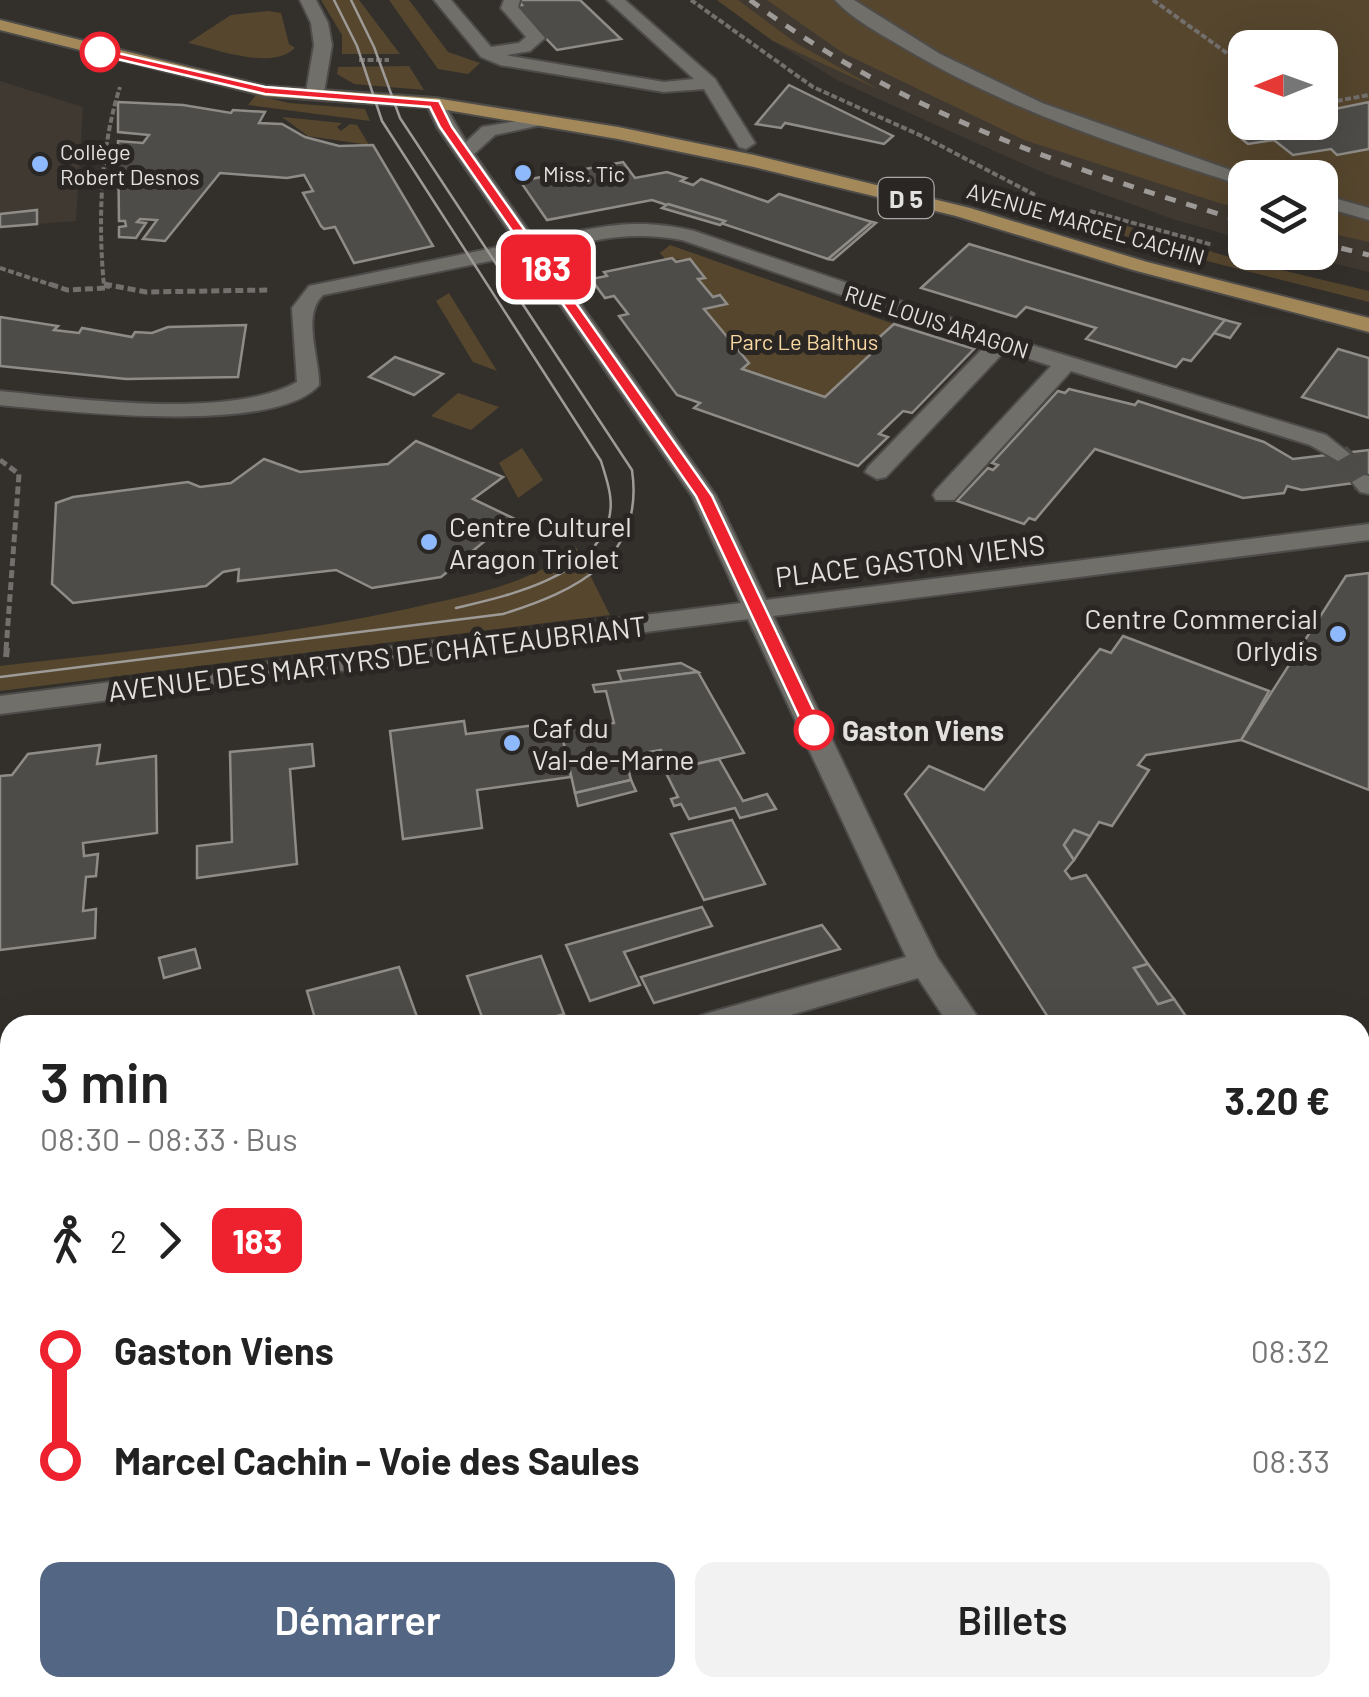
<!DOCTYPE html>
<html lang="fr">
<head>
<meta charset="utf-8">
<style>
	:root { --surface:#fff; --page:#f2f2f2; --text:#222; --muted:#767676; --accent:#536684 }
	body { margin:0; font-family:Barlow,sans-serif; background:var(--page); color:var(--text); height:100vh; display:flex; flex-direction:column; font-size:38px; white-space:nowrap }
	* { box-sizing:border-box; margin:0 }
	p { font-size:32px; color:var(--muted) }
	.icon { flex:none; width:55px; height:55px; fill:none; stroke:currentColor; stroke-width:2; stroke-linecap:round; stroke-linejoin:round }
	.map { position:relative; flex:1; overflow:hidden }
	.details { position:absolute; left:0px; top:1015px; width:1370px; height:682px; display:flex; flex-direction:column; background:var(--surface); border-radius:30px 30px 0 0; box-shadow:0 10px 40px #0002 }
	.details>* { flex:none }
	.badge { padding:0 20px; border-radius:15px; font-size:35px; line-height:65px }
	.needle { width:65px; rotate:269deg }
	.buttons { position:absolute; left:1228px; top:30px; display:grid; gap:20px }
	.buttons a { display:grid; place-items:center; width:110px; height:110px; border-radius:20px; background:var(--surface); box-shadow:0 10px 40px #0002; font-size:50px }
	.map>.badge { position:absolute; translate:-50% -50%; box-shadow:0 0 0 5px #fff }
	.legs { display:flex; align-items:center; gap:15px; height:110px; padding:0 40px; font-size:32px }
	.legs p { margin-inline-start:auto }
	.overview { display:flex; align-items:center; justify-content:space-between; height:170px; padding:0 40px }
	h1 { font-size:55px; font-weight:600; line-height:75px }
	.action { display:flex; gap:20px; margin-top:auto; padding:20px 40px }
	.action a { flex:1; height:115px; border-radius:20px; background:var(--accent); color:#fff; font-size:40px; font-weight:600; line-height:115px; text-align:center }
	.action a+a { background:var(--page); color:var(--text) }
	ul { padding:0 40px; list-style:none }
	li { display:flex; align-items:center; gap:35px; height:110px; font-size:38px }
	li i { display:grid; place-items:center; width:15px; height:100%; margin:0 12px; background:currentColor }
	li i::after { content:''; width:25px; height:25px; margin:-12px; border:8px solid; border-radius:50%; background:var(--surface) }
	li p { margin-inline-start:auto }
	li:first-child i { background:linear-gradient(#0000 50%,currentColor 0) }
	li:last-child i { background:linear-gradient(currentColor 50%,#0000 0) }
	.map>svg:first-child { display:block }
	.built { fill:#3f3931 }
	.green { fill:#56462e; fill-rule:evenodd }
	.building { fill:#4e4c48; stroke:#8f8c87; stroke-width:2.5 }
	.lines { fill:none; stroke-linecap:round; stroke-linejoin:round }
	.minor-tunnel { stroke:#4d4b47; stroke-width:24; stroke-dasharray:24 12; stroke-linecap:butt }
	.minor-casing { stroke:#4e4c4a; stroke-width:4 }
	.major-casing { stroke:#4e4c4a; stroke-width:4 }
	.path-far2 { stroke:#726f6c; stroke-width:4; stroke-dasharray:6 2.5; stroke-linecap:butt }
	.path-far1 { stroke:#726f6c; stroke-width:5; stroke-dasharray:8 4; stroke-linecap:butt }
	.path { stroke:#726f6c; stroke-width:6; stroke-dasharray:10 5; stroke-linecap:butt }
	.minor { fill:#716f6a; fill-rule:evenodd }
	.major { fill:#a38859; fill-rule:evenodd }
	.tram { stroke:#9d9a97; stroke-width:2.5 }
	.rail { stroke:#9d9a97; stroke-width:5; stroke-dasharray:11 11; stroke-linecap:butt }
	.line-1 { fill:#ed222e; stroke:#fff; stroke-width:2.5 }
	.stop-1-dot { fill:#fff; stroke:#ed222e; stroke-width:5 }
	.poi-dot { fill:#8eb9fc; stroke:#292623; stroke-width:4 }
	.labels { text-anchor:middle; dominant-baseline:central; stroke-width:10; stroke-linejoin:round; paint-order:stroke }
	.far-poi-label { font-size:22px; fill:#e3e1df; stroke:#292623; text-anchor:start }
	.far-street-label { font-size:22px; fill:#e3e1df; stroke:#292623 }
	.far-park-label { font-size:22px; fill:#f9d8a2; stroke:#292623 }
	.shield { fill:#292623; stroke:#aba9a7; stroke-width:2.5 }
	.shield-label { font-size:25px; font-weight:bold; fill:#e3e1df }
	.poi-label { font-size:28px; fill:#e3e1df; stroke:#292623; text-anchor:start }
	.street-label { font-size:28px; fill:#e3e1df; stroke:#292623 }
	.stop-label { font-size:28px; font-weight:bold; fill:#e3e1df; stroke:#292623; text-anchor:start }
</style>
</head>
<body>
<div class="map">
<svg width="1369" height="1697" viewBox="0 0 1369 1697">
	<rect width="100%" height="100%" fill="#33302c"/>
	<g class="built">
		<path d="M717 0H811L1245 197V240L1173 219 1044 173 918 117 839 81 773 41Z"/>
		<path d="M0 81 83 107 76 221 0 227Z"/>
		<path d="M1320 218 1369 231V272L1291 253 1320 252Z"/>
	</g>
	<g class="green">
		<path d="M321 0H359L400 54H342V35Z"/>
		<path d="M389 0H409L448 52 480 63 468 74 438 69Z"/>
		<path d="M717 0H738L796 43 880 90 773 41Z"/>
		<path d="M767 0H1369V242L1320 231V178H1245V210L1219 203 1024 140 843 53ZM1245 48H1320V122H1245Z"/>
		<path d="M268 11 281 13 289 44 295 48C271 71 217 49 188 43L231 15Z"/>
		<path d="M409 66 424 90 354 84 337 74 338 67Z"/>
		<path d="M256 95 289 103 365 109 370 121 248 105Z"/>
		<path d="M282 117 342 123 337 127 341 131 350 124 357 125 369 145 308 136Z"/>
		<path d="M1110 221 1236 259 1369 291V302L1211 262 1102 229Z"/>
		<path d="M670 245 894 324 865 350 872 353 825 397 742 369 748 363 704 309 726 303 720 295 713 297 698 279 705 277 690 259 666 260 660 253Z"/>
		<path d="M449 293 497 371 473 362 436 301Z"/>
		<path d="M458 393 499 407 471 430 431 416Z"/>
		<path d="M522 448 543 480 518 498 499 463Z"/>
		<path d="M576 547 610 615 0 691V666C136 650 273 638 407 609 467 595 527 587 576 547Z"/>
	</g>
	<g class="building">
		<path d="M518 0H580L621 39 557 50 515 6 522 5Z"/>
		<path d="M789 85 893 136 884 144 785 123 781 128 756 124Z"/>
		<path d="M118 102 183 105 231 113 233 110 265 112 259 123 282 124 305 137 339 146 373 145 433 246 354 263 335 227 324 229 321 226 303 193 313 191 304 175 287 178 220 173 165 241 143 239 157 220 140 219 137 222 146 223 136 238 119 237V227L126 226 125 221H119L118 141 143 143 149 135 118 132Z"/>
		<path d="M1369 102V149L1337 155 1331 149 1293 155 1274 140 1248 144 1233 132 1286 122H1320V112Z"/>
		<path d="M623 162 635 178 667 172 686 178 681 181 693 185 701 179 768 202 779 194 872 222 828 259 652 200 547 220 520 181Z"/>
		<path d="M668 204 725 221 720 225 662 208Z"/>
		<path d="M37 210V224L0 227V214Z"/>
		<path d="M872 222 876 223 833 260 828 259Z"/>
		<path d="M969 244 1225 320 1191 361 1183 359 1176 367 1086 339 1096 328 1026 307 1016 317 921 288Z"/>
		<path d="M672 258 676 262 690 259 705 278 698 279 713 297 720 295 727 304 704 309 749 363 742 369 825 397 872 353 864 351 894 324 974 349 912 413 903 411 879 434 888 437 858 466 694 408 700 403 677 395 619 316 628 314 614 296 605 298 591 279 607 276 604 272Z"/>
		<path d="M0 317 58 326 54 330 79 333 82 328 132 337 135 332 152 333 168 327 246 325 238 377 126 379 0 366Z"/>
		<path d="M1225 320 1240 324 1230 338 1214 333Z"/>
		<path d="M1338 349 1369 358V418L1302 397Z"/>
		<path d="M395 357 443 374 414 395 369 377Z"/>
		<path d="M1069 389 1135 405 1138 401 1264 442 1293 459 1369 450V481L1302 490 1287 486 1284 493 1243 498 1095 449 1035 520 1029 518 1024 524 957 501 988 468 993 470 998 465 992 463 1058 391 1065 393Z"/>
		<path d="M416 441 503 477 473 499 513 518 441 577 372 588 336 570 238 581 239 569 223 572 206 586 73 603 52 584 56 503 73 497 188 482 200 487 231 483 264 459 300 472 388 464Z"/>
		<path d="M1369 573V790L1241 740 1346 576Z"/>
		<path d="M1123 636 1269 691 1241 740 1146 755 1138 765 1149 770 1112 826 1099 822 1090 836 1074 830 1064 845 1074 860 1065 871 1071 879 1086 875 1148 964 1134 968 1158 1004 1174 999 1192 1025H1053L905 794 929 766 984 790 1100 649 1111 653Z"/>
		<path d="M681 663 698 672 622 682 618 671Z"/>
		<path d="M698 672 744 753 665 771 661 750 625 756 631 780 575 793 561 731 614 723 606 691 595 692 593 685Z"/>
		<path d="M464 721 466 734 559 722 571 777 477 790 482 828 403 839 390 731Z"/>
		<path d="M312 744 314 766 290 769 297 864 197 878V846L232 842 230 752Z"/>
		<path d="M100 745 97 764 156 756 157 833 83 843 84 856 98 854 96 876 86 877 83 911 96 909 95 938 0 950V776L12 775 28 754Z"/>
		<path d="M719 759 743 801 767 794 776 809 740 818 735 808 689 819 681 804 674 806 671 799 678 797 665 771Z"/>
		<path d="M631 780 636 791 578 806 575 793Z"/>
		<path d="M732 820 765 884 704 900 671 834Z"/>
		<path d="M1074 830 1090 836 1074 860 1064 845Z"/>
		<path d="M702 907 712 926 624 952 640 985 590 1001 566 945Z"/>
		<path d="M822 925 840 949 654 1003 641 977Z"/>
		<path d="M195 949 200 968 164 978 159 958Z"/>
		<path d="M541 956 564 1014 524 1025H485L467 976Z"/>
		<path d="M1148 964 1174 999 1158 1004 1134 968Z"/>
		<path d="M399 967 420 1025H317L307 991Z"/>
		<path d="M1369 1065V1177L1360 1180V1068Z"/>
		<path d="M10 1091V1171L0 1174V1093Z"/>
		<path d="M10 1285V1357L0 1360V1288Z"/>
		<path d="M348 1688H439L442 1695 351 1697Z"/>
		<path d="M1152 1688H1286L1293 1697H1152L1148 1690Z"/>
	</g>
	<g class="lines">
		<path class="minor-tunnel" d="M1338 454 1364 482"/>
		<defs>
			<g id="minor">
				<path d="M300 0H316L328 23 332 45 324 92 315 97 306 92 314 45 311 23Z"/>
				<path d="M434 0H451L491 47 519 43 526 37 501 8 504 0H520L518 7 545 38 530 51 507 55 510 56 664 82 694 79 607 0H625L715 79 755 143 746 149 739 147 704 89 664 92 500 65 481 57Z"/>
				<path d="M835 0H854L940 54 1042 103 1253 178H1245V186L1238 184C1124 148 1008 110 904 48 881 34 853 20 835 0Z"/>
				<path d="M435 98 441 99 466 142 482 127 541 117V125L495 135 474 154 535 240C595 228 633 216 694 231L1009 338 1326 435 1350 454 1338 461 1310 445 1071 371 954 500H936L933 495 936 490 1051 366 1005 351 886 477 877 479 865 472 868 467 986 345 682 240C630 230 594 240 543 251L716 496 766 600 1369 524V540L773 616 916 915 937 957 983 1025H949L918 978 756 1025H696L700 1016 712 1012 906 957 748 619 0 714V696L741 603 692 496 525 254 323 295C301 316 320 358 319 385 275 436 65 411 0 405V391C78 399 228 420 297 382L292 308 309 286 517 243 437 127 426 103Z"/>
				<path d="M1320 194 1369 208V220L1320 206Z"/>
				<path d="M1364 475 1369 476V494L1360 492 1352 482Z"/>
				<path d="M10 1211V1243L0 1246V1214Z"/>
				<path d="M1369 1351V1388L1360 1392V1355Z"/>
				<path d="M1360 1531 1369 1534V1582L1360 1579Z"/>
				<path d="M692 1688H750L746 1697H688Z"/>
			</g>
			<path id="major" d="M0 20 265 86 435 98 618 127 754 155 970 208 1147 262 1369 318V332L1133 270 956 216 754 167 618 139 435 108 265 96 0 30Z"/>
		</defs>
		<use href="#minor" class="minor-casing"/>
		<use href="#major" class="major-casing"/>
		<g class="path-far2">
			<path d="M691 0 813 87 924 137 1035 195"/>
			<path d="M1153 0 1245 66"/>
			<path d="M359 60H389"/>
			<path d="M1320 104 1369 95"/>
			<path d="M1090 211 1213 245"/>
			<path d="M0 268 58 287"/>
			<path d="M110 287 104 286C98 223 100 148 120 87"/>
		</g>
		<g class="path-far1">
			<path d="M50 284 67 290 105 288"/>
			<path d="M104 284 146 292 269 290"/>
			<path d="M0 460 19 474 6 650"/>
		</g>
		<path class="path" d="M6 657 7 648"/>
		<use href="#minor" class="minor"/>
		<use href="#major" class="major"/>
		<g class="tram">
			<path d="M334 0 357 46 382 121 601 461C607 481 615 501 608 522 589 579 506 596 456 608"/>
			<path d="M0 677 503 614C577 591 645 558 632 470L400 118 374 47 351 0"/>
		</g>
		<g class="rail">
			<path d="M750 0C902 113 1066 168 1245 222"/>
			<path d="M1320 243 1369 255"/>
		</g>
	</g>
	<path class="line-1" d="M100 49 265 87 439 101 452 127 712 496 823 730 820 735H807L805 730 696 496 440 127 430 107 265 94 96 54Z"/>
	<g class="stop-1-dot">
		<circle cx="100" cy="52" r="18"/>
		<circle cx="814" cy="730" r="18"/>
	</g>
	<g class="poi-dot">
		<circle cx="40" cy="164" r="10"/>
		<circle cx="523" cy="173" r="10"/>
		<circle cx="429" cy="542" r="10"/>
		<circle cx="1338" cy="634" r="10"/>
		<circle cx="512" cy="743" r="10"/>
	</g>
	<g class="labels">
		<g class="far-poi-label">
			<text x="60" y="151">Collège<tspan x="60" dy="25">Robert Desnos</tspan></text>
			<text x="543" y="173">Miss. Tic</text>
		</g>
		<g class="far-street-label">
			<text transform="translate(1086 223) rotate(16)">AVENUE MARCEL CACHIN</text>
			<text transform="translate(937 321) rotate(18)">RUE LOUIS ARAGON</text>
		</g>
		<g class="far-park-label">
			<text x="804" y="341">Parc Le Balthus</text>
		</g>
		<rect class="shield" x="878.5" y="178" width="55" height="40" rx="8"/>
		<g class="shield-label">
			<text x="906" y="198">D 5</text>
		</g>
		<g class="poi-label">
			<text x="449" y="526">Centre Culturel<tspan x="449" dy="32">Aragon Triolet</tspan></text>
			<text x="1318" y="618" text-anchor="end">Centre Commercial<tspan x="1318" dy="32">Orlydis</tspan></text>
			<text x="532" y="727">Caf du<tspan x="532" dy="32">Val-de-Marne</tspan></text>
		</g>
		<g class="street-label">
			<text transform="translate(910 560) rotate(-7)">PLACE GASTON VIENS</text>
			<text transform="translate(377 658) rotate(-7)">AVENUE DES MARTYRS DE CHÂTEAUBRIANT</text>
		</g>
		<g class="stop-label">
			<text x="842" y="730">Gaston Viens</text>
		</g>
	</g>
</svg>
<div class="buttons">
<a><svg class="needle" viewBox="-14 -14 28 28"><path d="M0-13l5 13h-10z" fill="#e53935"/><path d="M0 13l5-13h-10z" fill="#767676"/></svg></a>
<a><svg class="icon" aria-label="layers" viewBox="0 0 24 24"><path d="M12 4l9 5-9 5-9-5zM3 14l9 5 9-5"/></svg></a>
</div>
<b class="badge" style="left:546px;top:267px;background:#ed222e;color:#fff">183</b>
<section class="details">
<div class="overview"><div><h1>3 min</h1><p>08:30 – 08:33 · Bus</p></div><b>3.20 €</b></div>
<div class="legs"><svg class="icon" aria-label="walk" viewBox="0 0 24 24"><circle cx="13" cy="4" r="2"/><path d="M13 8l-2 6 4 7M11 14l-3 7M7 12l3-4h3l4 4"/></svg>2<svg class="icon" aria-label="forward" viewBox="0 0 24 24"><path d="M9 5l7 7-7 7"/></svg><b class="badge" style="background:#ed222e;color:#fff">183</b></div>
<ul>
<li><i style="color:#ed222e"></i><b>Gaston Viens</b><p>08:32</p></li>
<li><i style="color:#ed222e"></i><b>Marcel Cachin - Voie des Saules</b><p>08:33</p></li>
</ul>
<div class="action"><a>Démarrer</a><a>Billets</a></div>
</section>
</div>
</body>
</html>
